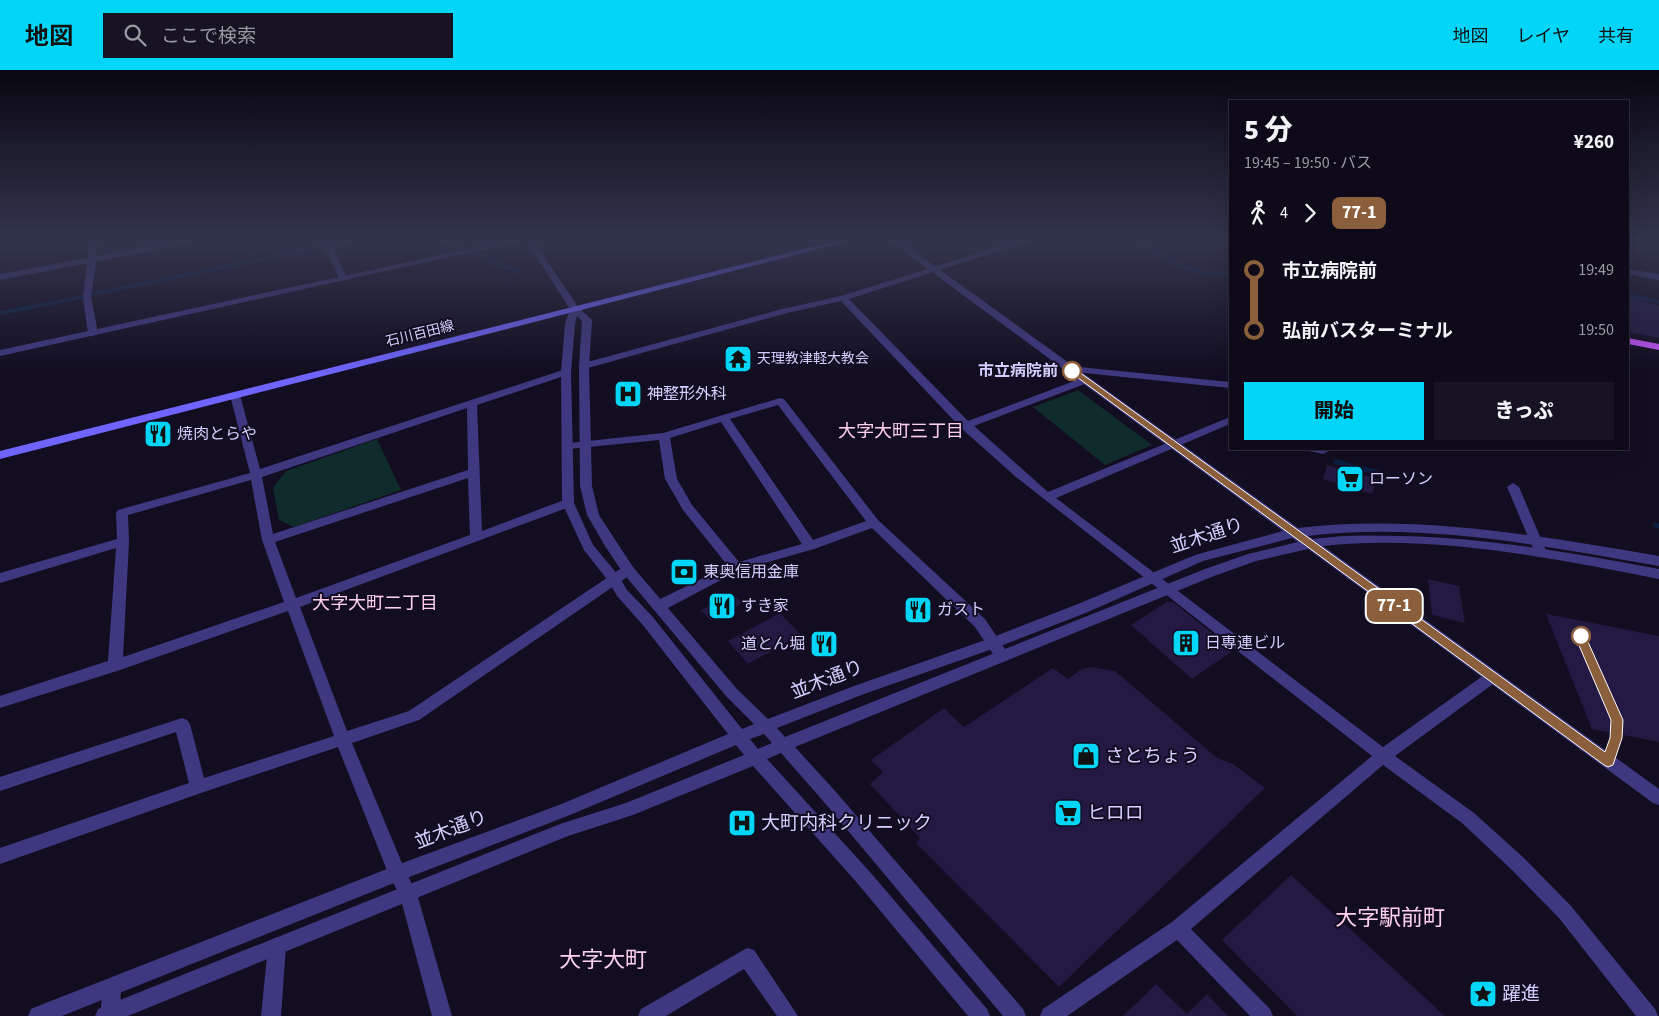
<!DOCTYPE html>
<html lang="ja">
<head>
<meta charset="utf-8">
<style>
	:root { --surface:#0e0a19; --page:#171322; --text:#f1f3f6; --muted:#9b9aa2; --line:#2e2b38; --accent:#01d6f8 }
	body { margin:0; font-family:"Source Sans 3","Noto Sans JP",sans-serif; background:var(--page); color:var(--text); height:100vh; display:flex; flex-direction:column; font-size:19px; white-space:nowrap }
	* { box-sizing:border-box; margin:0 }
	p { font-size:16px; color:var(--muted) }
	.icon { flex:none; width:28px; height:28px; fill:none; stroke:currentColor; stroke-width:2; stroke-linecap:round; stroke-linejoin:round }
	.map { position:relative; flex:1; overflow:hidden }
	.drawer { position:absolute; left:1229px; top:30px; width:400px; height:350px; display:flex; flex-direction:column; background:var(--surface); border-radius:0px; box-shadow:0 5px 20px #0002,0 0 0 1px var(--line) }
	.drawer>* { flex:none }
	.badge { padding:0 10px; border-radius:8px; font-size:18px; line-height:32px }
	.map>.badge { position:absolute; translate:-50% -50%; box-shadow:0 0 0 2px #fff }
	.legs { display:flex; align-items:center; gap:8px; height:55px; padding:0 15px; font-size:16px }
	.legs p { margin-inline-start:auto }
	.summary { display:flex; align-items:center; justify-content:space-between; height:85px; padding:0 15px }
	h1 { font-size:28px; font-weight:800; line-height:38px }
	.cta { display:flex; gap:10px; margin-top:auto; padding:10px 15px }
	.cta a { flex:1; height:58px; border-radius:0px; background:var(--accent); color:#111; font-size:20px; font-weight:800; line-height:58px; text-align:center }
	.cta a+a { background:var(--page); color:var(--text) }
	ul { padding:0 15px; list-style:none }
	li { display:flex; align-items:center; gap:18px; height:60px; font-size:19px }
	li i { display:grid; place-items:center; width:8px; height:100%; margin:0 6px; background:currentColor }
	li i::after { content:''; width:12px; height:12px; margin:-6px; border:4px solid; border-radius:50%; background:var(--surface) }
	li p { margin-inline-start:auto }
	li:first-child i { background:linear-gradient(#0000 50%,currentColor 0) }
	li:last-child i { background:linear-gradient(currentColor 50%,#0000 0) }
	header { display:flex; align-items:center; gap:30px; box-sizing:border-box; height:70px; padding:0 25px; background:var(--accent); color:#111 }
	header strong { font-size:24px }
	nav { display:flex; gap:28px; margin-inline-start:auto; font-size:18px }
	.search { width:350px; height:45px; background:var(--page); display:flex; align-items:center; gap:12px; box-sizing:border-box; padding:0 18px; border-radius:0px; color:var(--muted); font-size:19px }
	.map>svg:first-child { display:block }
	.green { fill:#102b2b }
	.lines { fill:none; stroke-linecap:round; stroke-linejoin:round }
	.stream-far1 { stroke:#0b1e42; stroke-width:4 }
	.stream { stroke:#0b1e42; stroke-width:5 }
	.building { fill:#231942 }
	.minor { fill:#3e3880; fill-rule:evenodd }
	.tertiary { fill:#3e3880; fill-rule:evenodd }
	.secondary { fill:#6f65fe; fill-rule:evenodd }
	.primary { fill:#c655fe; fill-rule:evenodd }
	.line-1 { fill:#8b5e3c; stroke:#fff }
	.stop-1-dot { fill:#fff; stroke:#8b5e3c; stroke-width:2.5 }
	.labels { text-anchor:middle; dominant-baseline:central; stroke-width:4; stroke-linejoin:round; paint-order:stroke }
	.far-street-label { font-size:14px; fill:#d5ceff; stroke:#120d21 }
	.far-poi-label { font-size:14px; fill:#d5ceff; stroke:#120d21; text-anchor:start }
	.stop-label { font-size:16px; font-weight:bold; fill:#d5ceff; stroke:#120d21; text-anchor:end }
	.poi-label { font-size:16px; fill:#d5ceff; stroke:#120d21; text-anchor:start }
	.neighbourhood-label { font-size:18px; fill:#ffd0ec; stroke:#120d21 }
	.near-street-label { font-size:19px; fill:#d5ceff; stroke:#120d21 }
	.near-poi-label { font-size:19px; fill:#d5ceff; stroke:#120d21; text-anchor:start }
	.near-quarter-label { font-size:22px; fill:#ffd0ec; stroke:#120d21 }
</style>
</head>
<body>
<header>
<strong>地図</strong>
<div class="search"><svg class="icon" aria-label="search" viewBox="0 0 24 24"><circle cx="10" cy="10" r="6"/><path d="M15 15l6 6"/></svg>ここで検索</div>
<nav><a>地図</a><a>レイヤ</a><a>共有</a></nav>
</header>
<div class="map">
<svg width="1659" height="946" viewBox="0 0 1659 946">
	<rect width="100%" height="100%" fill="#120d21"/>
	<g class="green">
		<path d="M1078 320 1152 375 1105 395 1033 337Z"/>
		<path d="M377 369 401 420 294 457 279 450 273 418 286 401Z"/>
	</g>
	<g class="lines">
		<g class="stream-far1">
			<path d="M442 171 463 179"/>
			<path d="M1140 171C1167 191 1195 208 1230 202"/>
			<path d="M473 184 518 201"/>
			<path d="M93 224 351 171"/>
			<path d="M1628 225 1659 232"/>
			<path d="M0 243 83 227"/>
		</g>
		<g class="stream">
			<path d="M1336 392 1379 403"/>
			<path d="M1656 455 1659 456"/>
		</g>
	</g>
	<g class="building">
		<path d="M1628 227 1659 236V268L1628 262Z"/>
		<path d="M1327 395 1377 409 1372 424 1323 409Z"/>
		<path d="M1428 509 1459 516 1465 553 1432 545Z"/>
		<path d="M732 523 742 533 711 551 701 540Z"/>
		<path d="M1167 532H1173L1212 563 1209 565 1231 582 1192 609 1131 555Z"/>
		<path d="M780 543 801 565 748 594 728 571Z"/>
		<path d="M1546 544 1659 566V672L1592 659Z"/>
		<path d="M1090 597 1115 601 1217 688 1233 694 1265 718 1059 917 916 773 920 768 870 714 883 702 871 690 944 638 964 657 1053 598 1068 609 1080 600Z"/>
		<path d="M1291 805 1445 946H1297L1222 870Z"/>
		<path d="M1156 914 1187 944 1207 924 1228 946H1123Z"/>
	</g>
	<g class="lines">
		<g class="minor">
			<path d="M90 171H98L96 186 177 171H195L96 192 91 227 98 263 93 266 88 263 83 227 87 193 0 210V204L88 188Z"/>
			<path d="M322 171H330L347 208 346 210 339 208Z"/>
			<path d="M1017 171H1030L849 229 968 351 1082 308H1090V312L974 356 1048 422 1230 347V354L1056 428 1383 677 1487 603 1492 601 1497 603 1499 607 1497 611 1395 686 1474 743 1524 788 1571 836 1655 939 1658 946H1636L1559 848 1512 800 1462 753 1383 695 1191 859 1270 939 1273 946H1250L1177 870 1067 946H1040L1043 939 1172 852 1372 686 1016 407 961 358 841 231 787 243 584 299 579 296 580 294 782 239 841 226Z"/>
			<path d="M1628 199 1659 204V210L1628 204Z"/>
			<path d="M1069 296 1230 312V318L1065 301V297Z"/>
			<path d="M566 299 570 300V304L477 335 482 461 564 430H572L574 433 572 436 300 537 347 661 409 641 623 497H633L634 500 633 503 419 650 352 673 404 798 417 824 452 946H432L400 826 388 803 338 677 198 724 0 794V778L189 713 176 662 0 721V707L182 648 187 650 190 654 204 708 334 666 288 541 120 600 0 638V626L108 591 116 478 0 513V503L117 469 116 443 118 440 250 403 230 325 231 323 235 322 240 325 260 399ZM467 338 468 400 273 464 262 407ZM468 408 470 465 296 528 275 472ZM251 410 262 470 284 532 123 587 129 472 128 445Z"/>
			<path d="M780 328 784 329 878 450 985 549 1007 582 1009 586 1007 590 1002 592 997 590 975 557 872 458 814 479 740 500 664 540H654L652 536 654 532 728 496 683 440 665 409 659 370 569 379 563 376 569 373 663 363ZM778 335 866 451 813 470 730 349ZM721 352 802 474 739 492 692 435 677 409 670 368Z"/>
			<path d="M1307 379H1328L1329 381 1323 384 1309 381Z"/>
			<path d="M1513 413 1519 417 1547 483 1545 486H1537L1535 483 1507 417Z"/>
			<path d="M277 867 283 870 286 876 281 946H261L268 876 271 870Z"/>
			<path d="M747 878 754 880 798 946H777L744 899 666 946H638L641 939Z"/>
			<path d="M112 908 119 910 121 917 120 946H100L103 917 105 910Z"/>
		</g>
		<g class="tertiary">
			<path d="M506 171H522L0 286V280Z"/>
			<path d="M526 171H534L578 237 592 250 589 296 592 416 599 445 633 497 736 618 768 649 854 616 988 569 1078 534 1195 485 1283 461 890 171H900L1298 458C1419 444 1540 466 1659 486V496C1545 476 1424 452 1308 466L1313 469C1341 465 1368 465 1396 466 1485 467 1572 483 1659 499V509C1550 488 1435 464 1323 476L1659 719V735L1653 733 1308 479 1256 491 1214 506 795 677 836 722 1023 939 1026 946H1003L824 732 781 683 767 689 870 802 987 939 990 946H968L858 814 753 696 633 745 568 766 128 946H95L98 939 105 936 560 754 626 733 744 685 736 675 570 745 399 811 62 946H28L31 939 38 936 397 795 559 735 728 664 642 554 617 526 609 512 584 480 562 433 561 302 565 254 570 239ZM577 246 582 251 579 296 580 416 587 445 605 476 623 503 726 626 754 654 742 659 652 546 627 520 619 506 593 475 574 433 571 302 575 254ZM1292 468 1298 472 1248 484 1205 499 785 667 777 658 864 624 998 577 1088 542 1203 491ZM764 664 772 673 758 679 750 669Z"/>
		</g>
		<path class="secondary" d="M835 171H850L0 389V381Z"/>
		<path class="primary" d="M1628 268 1659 274V280L1628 274Z"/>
	</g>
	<linearGradient id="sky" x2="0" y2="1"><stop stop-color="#0a0712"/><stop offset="0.56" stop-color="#33354e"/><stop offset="1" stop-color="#33354e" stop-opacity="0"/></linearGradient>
	<rect width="1659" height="304" fill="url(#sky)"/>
	<path class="line-1" d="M1070 299H1075L1605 682 1610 668 1611 650 1575 566 1577 563H1584L1623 650 1622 668 1613 695 1608 697 1604 695 1070 302Z"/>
	<defs>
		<symbol id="temple-square" viewBox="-11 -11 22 22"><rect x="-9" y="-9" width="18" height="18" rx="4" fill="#01d6f8" stroke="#120d21"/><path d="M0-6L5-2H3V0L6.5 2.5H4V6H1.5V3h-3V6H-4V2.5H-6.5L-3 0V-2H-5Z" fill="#111"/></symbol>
		<symbol id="hospital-square" viewBox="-11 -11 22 22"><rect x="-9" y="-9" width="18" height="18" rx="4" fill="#01d6f8" stroke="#120d21"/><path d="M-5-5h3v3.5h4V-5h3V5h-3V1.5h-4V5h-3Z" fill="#111"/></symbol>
		<symbol id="restaurant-square" viewBox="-11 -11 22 22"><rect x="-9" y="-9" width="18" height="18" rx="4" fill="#01d6f8" stroke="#120d21"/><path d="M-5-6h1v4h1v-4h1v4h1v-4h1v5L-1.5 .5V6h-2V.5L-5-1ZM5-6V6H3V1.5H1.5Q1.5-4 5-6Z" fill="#111"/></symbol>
		<symbol id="supermarket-square" viewBox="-11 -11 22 22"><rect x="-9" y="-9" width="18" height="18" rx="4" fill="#01d6f8" stroke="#120d21"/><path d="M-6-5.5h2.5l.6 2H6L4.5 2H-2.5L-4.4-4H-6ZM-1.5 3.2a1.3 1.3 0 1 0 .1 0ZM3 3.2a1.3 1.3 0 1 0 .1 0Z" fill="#111"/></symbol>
		<symbol id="bank-square" viewBox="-11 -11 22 22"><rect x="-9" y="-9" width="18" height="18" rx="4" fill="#01d6f8" stroke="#120d21"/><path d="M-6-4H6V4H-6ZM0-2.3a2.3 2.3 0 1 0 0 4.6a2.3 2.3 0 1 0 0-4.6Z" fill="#111"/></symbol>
		<symbol id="building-square" viewBox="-11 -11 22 22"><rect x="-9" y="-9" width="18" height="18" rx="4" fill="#01d6f8" stroke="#120d21"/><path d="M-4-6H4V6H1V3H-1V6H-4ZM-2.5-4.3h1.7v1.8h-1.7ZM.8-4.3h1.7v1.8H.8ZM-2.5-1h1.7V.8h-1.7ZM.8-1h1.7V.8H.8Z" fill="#111"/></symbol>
		<symbol id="shop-square" viewBox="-11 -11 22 22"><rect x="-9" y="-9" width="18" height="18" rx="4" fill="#01d6f8" stroke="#120d21"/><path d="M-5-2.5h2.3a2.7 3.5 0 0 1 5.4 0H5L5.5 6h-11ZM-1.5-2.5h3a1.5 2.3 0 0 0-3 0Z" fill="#111"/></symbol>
		<symbol id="sight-square" viewBox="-11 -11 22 22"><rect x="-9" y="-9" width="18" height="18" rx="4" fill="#01d6f8" stroke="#120d21"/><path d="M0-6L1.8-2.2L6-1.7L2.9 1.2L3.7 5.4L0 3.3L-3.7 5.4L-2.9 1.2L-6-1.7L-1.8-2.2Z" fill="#111"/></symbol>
	</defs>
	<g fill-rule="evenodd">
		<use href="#temple-square" x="722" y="273" width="32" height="32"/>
		<use href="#hospital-square" x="612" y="308" width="32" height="32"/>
		<use href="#restaurant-square" x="142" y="348" width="32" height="32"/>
		<use href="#supermarket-square" x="1334" y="393" width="32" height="32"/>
		<use href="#bank-square" x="668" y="486" width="32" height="32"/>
		<use href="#restaurant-square" x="706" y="520" width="32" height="32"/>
		<use href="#restaurant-square" x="902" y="524" width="32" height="32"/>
		<use href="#building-square" x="1170" y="557" width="32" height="32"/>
		<use href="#restaurant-square" x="808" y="558" width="32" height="32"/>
		<use href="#shop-square" x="1070" y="670" width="32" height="32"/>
		<use href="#supermarket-square" x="1052" y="727" width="32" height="32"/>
		<use href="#hospital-square" x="726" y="737" width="32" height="32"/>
		<use href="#sight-square" x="1467" y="908" width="32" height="32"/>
	</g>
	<g class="stop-1-dot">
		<circle cx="1072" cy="301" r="9"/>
		<circle cx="1581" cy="566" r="9"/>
	</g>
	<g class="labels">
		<g class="far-street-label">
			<text transform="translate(420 264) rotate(-14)">石川百田線</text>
		</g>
		<g class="far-poi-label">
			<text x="757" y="289">天理教津軽大教会</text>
		</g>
		<g class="stop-label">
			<text x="1058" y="301">市立病院前</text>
		</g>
		<g class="poi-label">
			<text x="647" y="324">神整形外科</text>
			<text x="177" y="364">焼肉とらや</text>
			<text x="1369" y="409">ローソン</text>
			<text x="703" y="502">東奥信用金庫</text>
			<text x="741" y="536">すき家</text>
			<text x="937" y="540">ガスト</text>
			<text x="1205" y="573">日専連ビル</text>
			<text x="805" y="574" text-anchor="end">道とん堀</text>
		</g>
		<g class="neighbourhood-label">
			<text x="901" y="361">大字大町三丁目</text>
			<text x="375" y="533">大字大町二丁目</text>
		</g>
		<g class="near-street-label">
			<text transform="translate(1207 466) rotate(-18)">並木通り</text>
			<text transform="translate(827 610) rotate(-21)">並木通り</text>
			<text transform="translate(451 760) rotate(-21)">並木通り</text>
		</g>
		<g class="near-poi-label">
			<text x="1105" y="686">さとちょう</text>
			<text x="1087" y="743">ヒロロ</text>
			<text x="761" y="753">大町内科クリニック</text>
			<text x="1502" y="924">躍進</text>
		</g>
		<g class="near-quarter-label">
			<text x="1390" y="848">大字駅前町</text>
			<text x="603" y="890">大字大町</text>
		</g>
	</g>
</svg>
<b class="badge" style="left:1394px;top:536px;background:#8b5e3c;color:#fff">77-1</b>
<section class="drawer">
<div class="summary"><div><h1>5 分</h1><p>19:45 – 19:50 · バス</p></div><b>¥260</b></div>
<div class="legs"><svg class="icon" aria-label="walk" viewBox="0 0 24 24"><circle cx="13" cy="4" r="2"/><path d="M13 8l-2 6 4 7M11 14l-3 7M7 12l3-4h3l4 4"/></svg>4<svg class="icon" aria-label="forward" viewBox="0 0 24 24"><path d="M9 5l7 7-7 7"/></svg><b class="badge" style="background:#8b5e3c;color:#fff">77-1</b></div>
<ul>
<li><i style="color:#8b5e3c"></i><b>市立病院前</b><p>19:49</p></li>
<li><i style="color:#8b5e3c"></i><b>弘前バスターミナル</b><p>19:50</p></li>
</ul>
<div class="cta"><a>開始</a><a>きっぷ</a></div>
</section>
</div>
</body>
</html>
